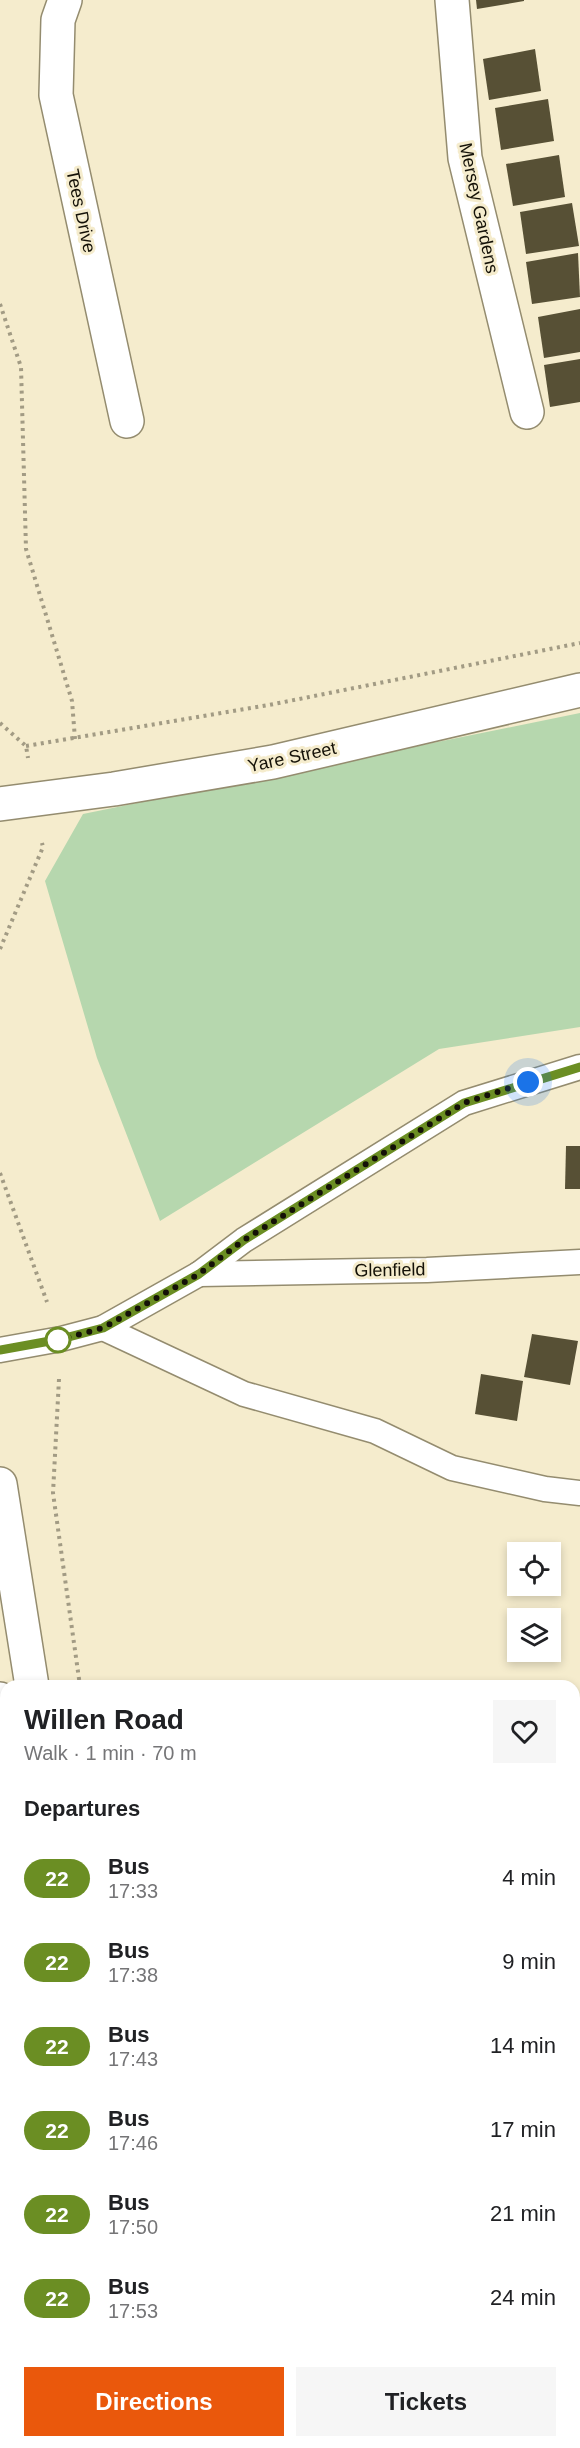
<!DOCTYPE html>
<html lang="en">
<head>
<meta charset="utf-8">
<style>
	:root { --surface:#fff; --page:#f6f6f6; --text:#202124; --muted:#757577; --accent:#ea580c }
	body { margin:0; font-family:Helvetica,sans-serif; background:var(--page); color:var(--text); height:100vh; display:flex; flex-direction:column; font-size:22px; white-space:nowrap }
	* { box-sizing:border-box; margin:0 }
	p { font-size:20px; color:var(--muted) }
	.icon { flex:none; width:33px; height:33px; fill:none; stroke:currentColor; stroke-width:2; stroke-linecap:round; stroke-linejoin:round }
	.map { position:relative; flex:1; overflow:hidden }
	.drawer { position:absolute; left:0px; top:1680px; width:580px; height:768px; display:flex; flex-direction:column; background:var(--surface); border-radius:18px 18px 0 0; box-shadow:0 3px 9px #0003 }
	.drawer>* { flex:none }
	.badge { padding:0 12px; border-radius:20px; font-size:21px; line-height:39px }
	.buttons { position:absolute; left:507px; top:1542px; display:grid; gap:12px }
	.buttons a { display:grid; place-items:center; width:54px; height:54px; border-radius:0px; background:var(--surface); box-shadow:0 3px 9px #0003; font-size:30px }
	.you { position:absolute; width:30px; height:30px; margin:-15px; border:4px solid #fff; border-radius:50%; background:#1a73e8; box-shadow:0 0 0 9px #1a73e833 }
	.map>.badge { position:absolute; translate:-50% -50%; box-shadow:0 0 0 3px #fff }
	h2 { padding:0 24px; font-size:22px; line-height:54px }
	.round { display:grid; place-items:center; flex:none; width:63px; height:63px; border-radius:0px; background:var(--page) }
	.overview { display:flex; align-items:center; justify-content:space-between; height:102px; padding:0 24px }
	h1 { font-size:28px; font-weight:800; line-height:45px }
	.primary-button { display:flex; gap:12px; margin-top:auto; padding:12px 24px }
	.primary-button a { flex:1; height:69px; border-radius:0px; background:var(--accent); color:#fff; font-size:24px; font-weight:800; line-height:69px; text-align:center }
	.primary-button a+a { background:var(--page); color:var(--text) }
	ul { padding:0; list-style:none }
	li { display:flex; align-items:center; gap:18px; height:84px; padding:0 24px }
	li div { flex:1 }
	li b { display:block; font-size:22px }
	li em { font-style:normal }
	li .badge { min-width:66px; font-weight:700; text-align:center }
	.map>svg:first-child { display:block }
	.green { fill:#b6d7ae }
	.building { fill:#575035 }
	.lines { fill:none; stroke-linecap:round; stroke-linejoin:round }
	.lane-casing { stroke:#948c6f; stroke-width:27 }
	.street-casing { stroke:#948c6f; stroke-width:36 }
	.secondary-casing { stroke:#948c6f; stroke-width:36 }
	.path { stroke:#a29b84; stroke-width:4; stroke-dasharray:3 4.5; stroke-linecap:butt }
	.lane { stroke:#fff; stroke-width:24 }
	.street { stroke:#fff; stroke-width:33 }
	.secondary { stroke:#fff; stroke-width:33 }
	.line-casing { stroke:#fff; stroke-width:14 }
	.line { stroke:#6b8e23; stroke-width:9 }
	.walk { stroke:#141107; stroke-width:6; stroke-dasharray:0 10.8 }
	.stop-dot { fill:#fff; stroke:#6b8e23; stroke-width:3 }
	.labels { text-anchor:middle; dominant-baseline:central; stroke-width:6; stroke-linejoin:round; paint-order:stroke }
	.street-label { font-size:18px; fill:#141107; stroke:#f5eccd }
</style>
</head>
<body>
<div class="map">
<svg width="580" height="2448" viewBox="0 0 580 2448">
	<rect width="100%" height="100%" fill="#f5eccd"/>
	<path class="green" d="M580 713V1027L439 1049 160 1221 97 1058 45 881 83 814Z"/>
	<g class="building">
		<path d="M476 0H524V1L477 9Z"/>
		<path d="M535 49 541 91 489 100 483 59Z"/>
		<path d="M548 99 554 141 501 150 495 108Z"/>
		<path d="M559 155 565 197 513 206 506 164Z"/>
		<path d="M572 203 579 246 526 254 520 212Z"/>
		<path d="M578 253 580 297 532 304 526 262Z"/>
		<path d="M580 309V352L544 358 538 317Z"/>
		<path d="M580 359V402L550 407 544 365Z"/>
		<path d="M566 1146H580V1189H565Z"/>
		<path d="M532 1334 578 1341 570 1385 524 1377Z"/>
		<path d="M481 1374 523 1381 517 1421 475 1414Z"/>
	</g>
	<g class="lines">
		<defs>
			<g id="lane">
				<path d="M199 1274 427 1270 580 1262"/>
				<path d="M103 1328 244 1394 375 1431 452 1468 545 1489 580 1493"/>
				<path d="M0 1350 61 1339 103 1328 199 1274 244 1240 464 1103 580 1067"/>
			</g>
			<g id="street">
				<path d="M65 0 58 20 56 95 127 421"/>
				<path d="M452 0 465 158 527 412"/>
				<path d="M0 804 114 789 273 762 580 690"/>
			</g>
			<g id="secondary">
				<path d="M0 1484 32 1686"/>
				<path d="M0 1699 6 1737"/>
				<path d="M118 2442 119 2448"/>
				<path d="M153 2442 154 2448"/>
			</g>
		</defs>
		<use href="#lane" class="lane-casing"/>
		<use href="#street" class="street-casing"/>
		<use href="#secondary" class="secondary-casing"/>
		<g class="path">
			<path d="M0 304 21 367 26 549 72 701 75 739"/>
			<path d="M0 723 26 746 28 758"/>
			<path d="M26 746 269 705 580 643"/>
			<path d="M0 949 43 847 42 843"/>
			<path d="M0 1173 47 1302"/>
			<path d="M59 1379 53 1493 80 1686"/>
			<path d="M0 2158 6 2157"/>
			<path d="M0 2285 6 2316"/>
			<path d="M30 2442 31 2448"/>
			<path d="M205 2448 207 2442"/>
		</g>
		<use href="#lane" class="lane"/>
		<use href="#street" class="street"/>
		<use href="#secondary" class="secondary"/>
	</g>
	<g class="lines">
		<defs>
			<path id="line" d="M0 1350 61 1339 103 1328 199 1274 244 1240 464 1103 580 1067"/>
		</defs>
		<use href="#line" class="line-casing"/>
		<use href="#line" class="line"/>
		<path class="walk" d="M58 1340 103 1328 199 1274 244 1240 464 1103 528 1082"/>
	</g>
	<circle class="stop-dot" cx="58" cy="1340" r="12"/>
	<g class="labels">
		<g class="street-label">
			<text transform="translate(479 208) rotate(78)">Mersey Gardens</text>
			<text transform="translate(81 211) rotate(78)">Tees Drive</text>
			<text transform="translate(292 757) rotate(-12)">Yare Street</text>
			<text transform="translate(390 1270) rotate(-1)">Glenfield</text>
		</g>
	</g>
</svg>
<div class="buttons">
<a><svg class="icon" aria-label="locate" viewBox="0 0 24 24"><circle cx="12" cy="12" r="6"/><path d="M12 2v4M12 18v4M2 12h4M18 12h4"/></svg></a>
<a><svg class="icon" aria-label="layers" viewBox="0 0 24 24"><path d="M12 4l9 5-9 5-9-5zM3 14l9 5 9-5"/></svg></a>
</div>
<div class="you" style="left:528px;top:1082px"></div>
<section class="drawer">
<div class="overview"><div><h1>Willen Road</h1><p>Walk · 1 min · 70 m</p></div><a class="round"><svg class="icon" aria-label="heart" viewBox="0 0 24 24"><path d="M12 20l-8-8c-3-5 5-10 8-4 3-6 11-1 8 4z"/></svg></a></div>
<h2>Departures</h2>
<ul>
<li><span class="badge" style="background:#6b8e23;color:#fff">22</span><div><b>Bus</b><p>17:33</p></div><em>4 min</em></li>
<li><span class="badge" style="background:#6b8e23;color:#fff">22</span><div><b>Bus</b><p>17:38</p></div><em>9 min</em></li>
<li><span class="badge" style="background:#6b8e23;color:#fff">22</span><div><b>Bus</b><p>17:43</p></div><em>14 min</em></li>
<li><span class="badge" style="background:#6b8e23;color:#fff">22</span><div><b>Bus</b><p>17:46</p></div><em>17 min</em></li>
<li><span class="badge" style="background:#6b8e23;color:#fff">22</span><div><b>Bus</b><p>17:50</p></div><em>21 min</em></li>
<li><span class="badge" style="background:#6b8e23;color:#fff">22</span><div><b>Bus</b><p>17:53</p></div><em>24 min</em></li>
</ul>
<div class="primary-button"><a>Directions</a><a>Tickets</a></div>
</section>
</div>
</body>
</html>
